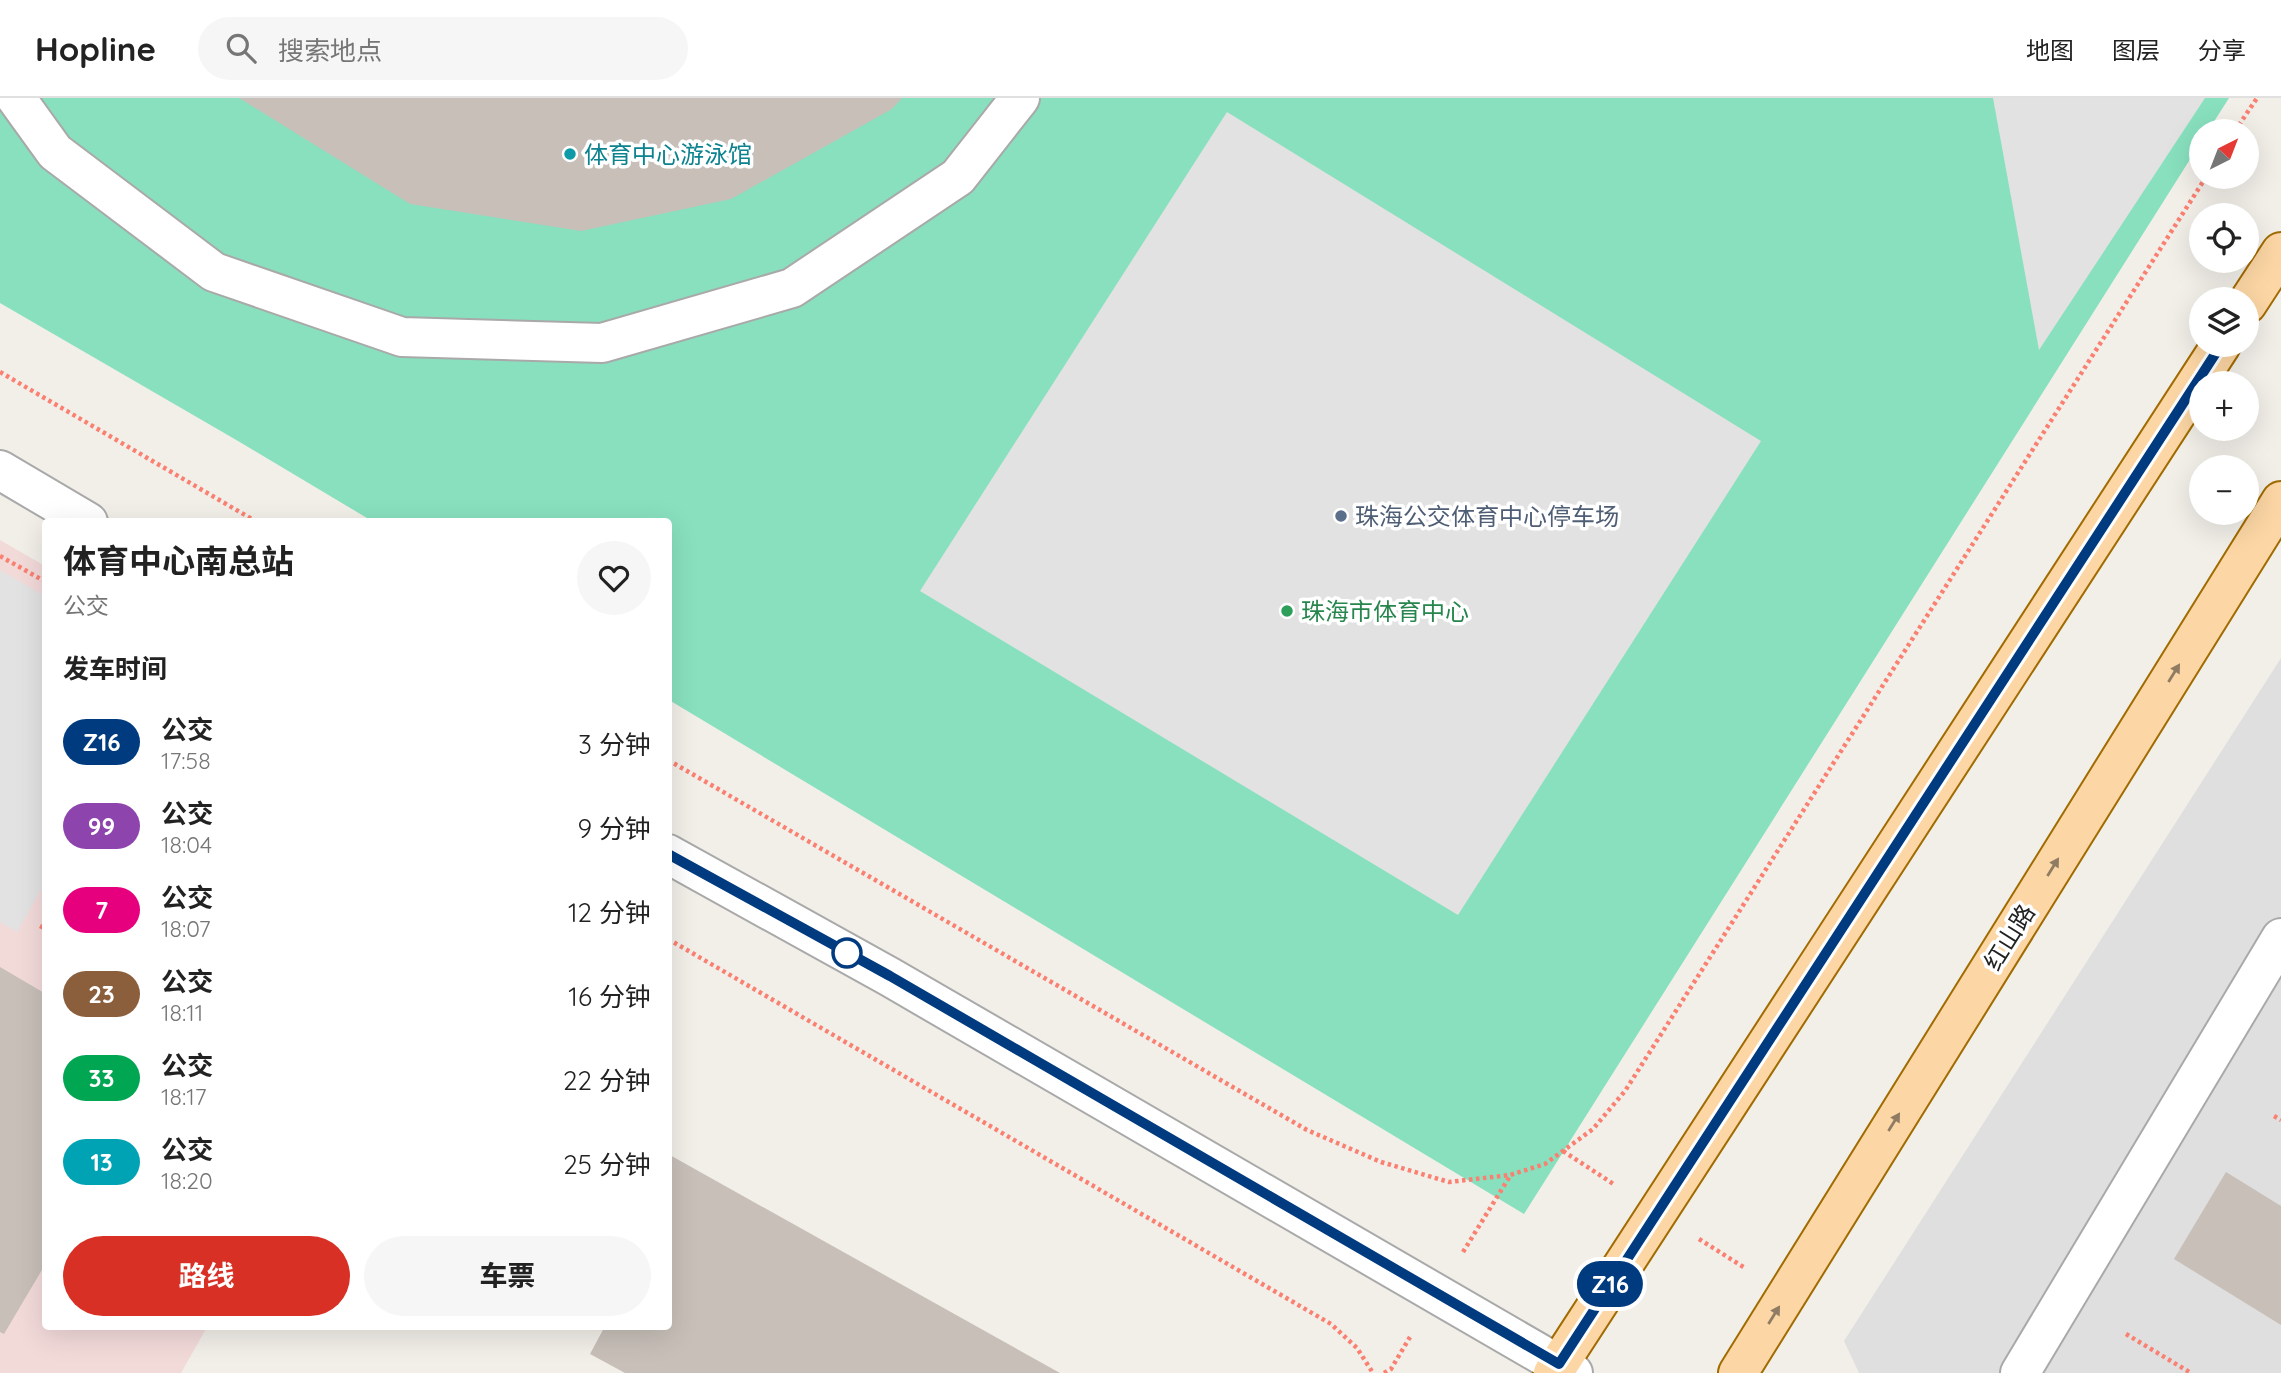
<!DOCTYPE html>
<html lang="zh">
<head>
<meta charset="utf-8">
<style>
	:root { --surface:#fff; --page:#f6f6f6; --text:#222; --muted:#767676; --line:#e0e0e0; --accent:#d93025 }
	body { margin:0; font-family:Quicksand,"Noto Sans SC",sans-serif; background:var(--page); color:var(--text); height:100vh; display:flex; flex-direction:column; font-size:26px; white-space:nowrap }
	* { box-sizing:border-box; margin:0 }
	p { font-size:23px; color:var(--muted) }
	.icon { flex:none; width:38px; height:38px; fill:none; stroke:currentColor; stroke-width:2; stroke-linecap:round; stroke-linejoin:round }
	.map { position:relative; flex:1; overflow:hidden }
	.side { position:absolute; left:42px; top:420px; width:630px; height:812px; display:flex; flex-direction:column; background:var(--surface); border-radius:7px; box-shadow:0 7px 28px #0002 }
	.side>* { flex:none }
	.badge { padding:0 14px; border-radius:23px; font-size:24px; line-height:46px }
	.needle { width:46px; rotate:42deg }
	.tools { position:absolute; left:2189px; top:21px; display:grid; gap:14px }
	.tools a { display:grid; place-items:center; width:70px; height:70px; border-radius:50%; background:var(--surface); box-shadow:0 7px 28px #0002; font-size:35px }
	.map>.badge { position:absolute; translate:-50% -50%; box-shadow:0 0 0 4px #fff }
	h2 { padding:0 21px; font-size:26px; line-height:63px }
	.round { display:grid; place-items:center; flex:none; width:74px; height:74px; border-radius:37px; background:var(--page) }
	.summary { display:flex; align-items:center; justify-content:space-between; height:119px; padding:0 21px }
	h1 { font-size:33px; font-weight:700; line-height:52px }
	.action { display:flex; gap:14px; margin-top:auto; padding:14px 21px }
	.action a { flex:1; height:80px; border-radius:42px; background:var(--accent); color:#fff; font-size:28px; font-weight:700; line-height:80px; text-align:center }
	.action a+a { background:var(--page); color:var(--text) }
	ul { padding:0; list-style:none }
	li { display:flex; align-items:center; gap:21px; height:84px; padding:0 21px }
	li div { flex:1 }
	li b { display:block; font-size:26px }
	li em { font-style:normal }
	li .badge { min-width:77px; font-weight:700; text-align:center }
	header { display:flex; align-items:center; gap:42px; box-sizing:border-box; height:98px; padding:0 35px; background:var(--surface); border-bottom:2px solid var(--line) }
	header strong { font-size:33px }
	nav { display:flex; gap:38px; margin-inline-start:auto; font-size:24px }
	.search { width:490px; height:63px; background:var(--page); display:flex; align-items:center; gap:18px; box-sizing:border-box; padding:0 24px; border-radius:38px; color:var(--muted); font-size:26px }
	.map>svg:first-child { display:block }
	.residential { fill:#e0dfdf }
	.commercial { fill:#f2dad9 }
	.pitch { fill:#88e0be }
	.parking { fill:#e2e2e2 }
	.building { fill:#c7bfb8 }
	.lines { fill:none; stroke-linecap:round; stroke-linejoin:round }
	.minor-casing { stroke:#a9a9a9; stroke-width:42 }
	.major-casing { stroke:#a06b00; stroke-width:42 }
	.path { stroke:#fa8072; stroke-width:4.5; stroke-dasharray:3.5 3.5; stroke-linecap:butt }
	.minor { stroke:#fff; stroke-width:38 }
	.major { stroke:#fcd6a4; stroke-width:38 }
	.oneway { fill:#8f7c63 }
	.line-casing { stroke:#fff; stroke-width:16 }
	.line { stroke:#003b80; stroke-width:10 }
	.culture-dot { fill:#0f9aa8; stroke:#fff; stroke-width:2.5 }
	.service-dot { fill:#5c6f8a; stroke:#fff; stroke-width:2.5 }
	.leisure-dot { fill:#2e9e5b; stroke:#fff; stroke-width:2.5 }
	.stop-dot { fill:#fff; stroke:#003b80; stroke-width:3.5 }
	.labels { text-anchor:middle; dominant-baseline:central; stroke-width:7; stroke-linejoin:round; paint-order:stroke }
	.culture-label { font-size:24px; fill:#0d838f; stroke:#fff; text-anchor:start }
	.service-label { font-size:24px; fill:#4e5e75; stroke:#fff; text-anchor:start }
	.leisure-label { font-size:24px; fill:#27864d; stroke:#fff; text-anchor:start }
	.street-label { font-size:24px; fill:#222; stroke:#fff }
</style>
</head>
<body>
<header>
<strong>Hopline</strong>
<div class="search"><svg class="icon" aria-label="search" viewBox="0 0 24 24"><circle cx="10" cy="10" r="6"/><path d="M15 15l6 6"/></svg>搜索地点</div>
<nav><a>地图</a><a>图层</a><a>分享</a></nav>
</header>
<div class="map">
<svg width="2281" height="1275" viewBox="0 0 2281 1275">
	<rect width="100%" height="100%" fill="#f2efe9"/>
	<path class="residential" d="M2281 560V1275H1859L1844 1243Z"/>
	<path class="commercial" d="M0 442 45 468 46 1228 207 1229 181 1275H0Z"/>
	<path class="pitch" d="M0 0H2229L2208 33H2202L2201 44 1524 1116 669 602 668 424 372 423 238 343 0 205Z"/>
	<g class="parking">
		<path d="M1993 0H2205L2039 252Z"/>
		<path d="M1227 14 1761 343 1458 817 920 493Z"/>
		<path d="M0 472 45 498V785L17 834 0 824Z"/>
	</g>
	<g class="building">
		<path d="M239 0H902L892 11 731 101 581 133 410 106Z"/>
		<path d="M0 869 46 896V1165L4 1236 0 1234Z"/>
		<path d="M668 1056 1060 1275H625L590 1256 605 1228H668Z"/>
		<path d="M2226 1074 2281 1108V1227L2174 1161Z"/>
	</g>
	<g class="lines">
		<defs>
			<g id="minor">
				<path d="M16 0 55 54 214 174 402 239 602 245 792 190 958 79 1020 0"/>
				<path d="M0 372 88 424"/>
				<path d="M668 756 890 879 1573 1275"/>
				<path d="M2020 1275 2281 840"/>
			</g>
			<g id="major">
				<path d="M2247 206 2281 154"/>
				<path d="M1553 1275 2221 247"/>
				<path d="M1738 1275 2281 403"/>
			</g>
		</defs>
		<use href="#minor" class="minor-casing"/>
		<use href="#major" class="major-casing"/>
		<g class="path">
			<path d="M2235 33 2257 0"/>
			<path d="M0 274 257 424"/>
			<path d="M0 458 46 484"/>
			<path d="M668 662 1307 1032 1381 1064 1449 1084 1510 1077 1545 1066 1593 1031 1625 993 2206 79"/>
			<path d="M40 828 46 831"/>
			<path d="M668 841 1331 1226 1357 1250 1373 1275"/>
			<path d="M2274 1018 2281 1022"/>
			<path d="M1563 1053 1615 1087"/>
			<path d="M1699 1141 1745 1170"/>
			<path d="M1463 1154 1510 1078"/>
			<path d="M2126 1236 2191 1275"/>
			<path d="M1384 1275 1391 1271 1410 1239"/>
		</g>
		<use href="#minor" class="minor"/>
		<use href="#major" class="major"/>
	</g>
	<defs><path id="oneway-solid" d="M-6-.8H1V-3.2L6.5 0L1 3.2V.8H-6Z" transform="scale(1.75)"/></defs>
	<g class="oneway">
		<use href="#oneway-solid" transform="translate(2174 575) rotate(-58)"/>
		<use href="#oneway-solid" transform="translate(2053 769) rotate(-58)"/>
		<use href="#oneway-solid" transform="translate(1894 1024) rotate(-58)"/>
		<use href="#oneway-solid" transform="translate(1774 1217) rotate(-58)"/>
	</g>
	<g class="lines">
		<defs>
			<path id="line" d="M668 756 890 878 1559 1266 2221 247"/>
		</defs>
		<use href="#line" class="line-casing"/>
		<use href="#line" class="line"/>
	</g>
	<circle class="culture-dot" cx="570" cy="56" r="7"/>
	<circle class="service-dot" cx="1341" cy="418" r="7"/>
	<circle class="leisure-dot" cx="1287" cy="513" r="7"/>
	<circle class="stop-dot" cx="847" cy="855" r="14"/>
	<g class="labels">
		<g class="culture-label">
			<text x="584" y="56">体育中心游泳馆</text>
		</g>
		<g class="service-label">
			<text x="1355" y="418">珠海公交体育中心停车场</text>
		</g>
		<g class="leisure-label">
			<text x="1301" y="513">珠海市体育中心</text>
		</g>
		<g class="street-label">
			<text transform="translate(2009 839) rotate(-58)">红山路</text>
		</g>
	</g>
</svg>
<div class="tools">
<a><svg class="needle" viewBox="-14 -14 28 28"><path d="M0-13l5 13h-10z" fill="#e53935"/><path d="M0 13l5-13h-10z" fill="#767676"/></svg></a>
<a><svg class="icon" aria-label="locate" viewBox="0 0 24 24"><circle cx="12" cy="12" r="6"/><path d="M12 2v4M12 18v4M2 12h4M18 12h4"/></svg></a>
<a><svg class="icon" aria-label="layers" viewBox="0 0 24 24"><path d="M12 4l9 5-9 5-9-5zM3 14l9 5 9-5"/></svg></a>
<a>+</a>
<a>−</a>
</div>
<b class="badge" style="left:1610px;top:1186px;background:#003b80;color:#fff">Z16</b>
<section class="side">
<div class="summary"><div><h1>体育中心南总站</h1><p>公交</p></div><a class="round"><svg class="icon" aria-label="heart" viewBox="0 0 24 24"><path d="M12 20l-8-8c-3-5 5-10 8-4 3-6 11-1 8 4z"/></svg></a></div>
<h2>发车时间</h2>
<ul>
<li><span class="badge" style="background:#003b80;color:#fff">Z16</span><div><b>公交</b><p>17:58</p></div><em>3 分钟</em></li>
<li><span class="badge" style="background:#8e44ad;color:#fff">99</span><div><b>公交</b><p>18:04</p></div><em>9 分钟</em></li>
<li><span class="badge" style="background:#e6007e;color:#fff">7</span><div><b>公交</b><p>18:07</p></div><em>12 分钟</em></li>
<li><span class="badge" style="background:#8b5e3c;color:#fff">23</span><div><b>公交</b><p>18:11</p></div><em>16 分钟</em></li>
<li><span class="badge" style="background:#00a651;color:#fff">33</span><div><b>公交</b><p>18:17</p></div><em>22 分钟</em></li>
<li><span class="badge" style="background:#00a3b4;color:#fff">13</span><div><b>公交</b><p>18:20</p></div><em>25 分钟</em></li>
</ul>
<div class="action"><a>路线</a><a>车票</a></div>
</section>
</div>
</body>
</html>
